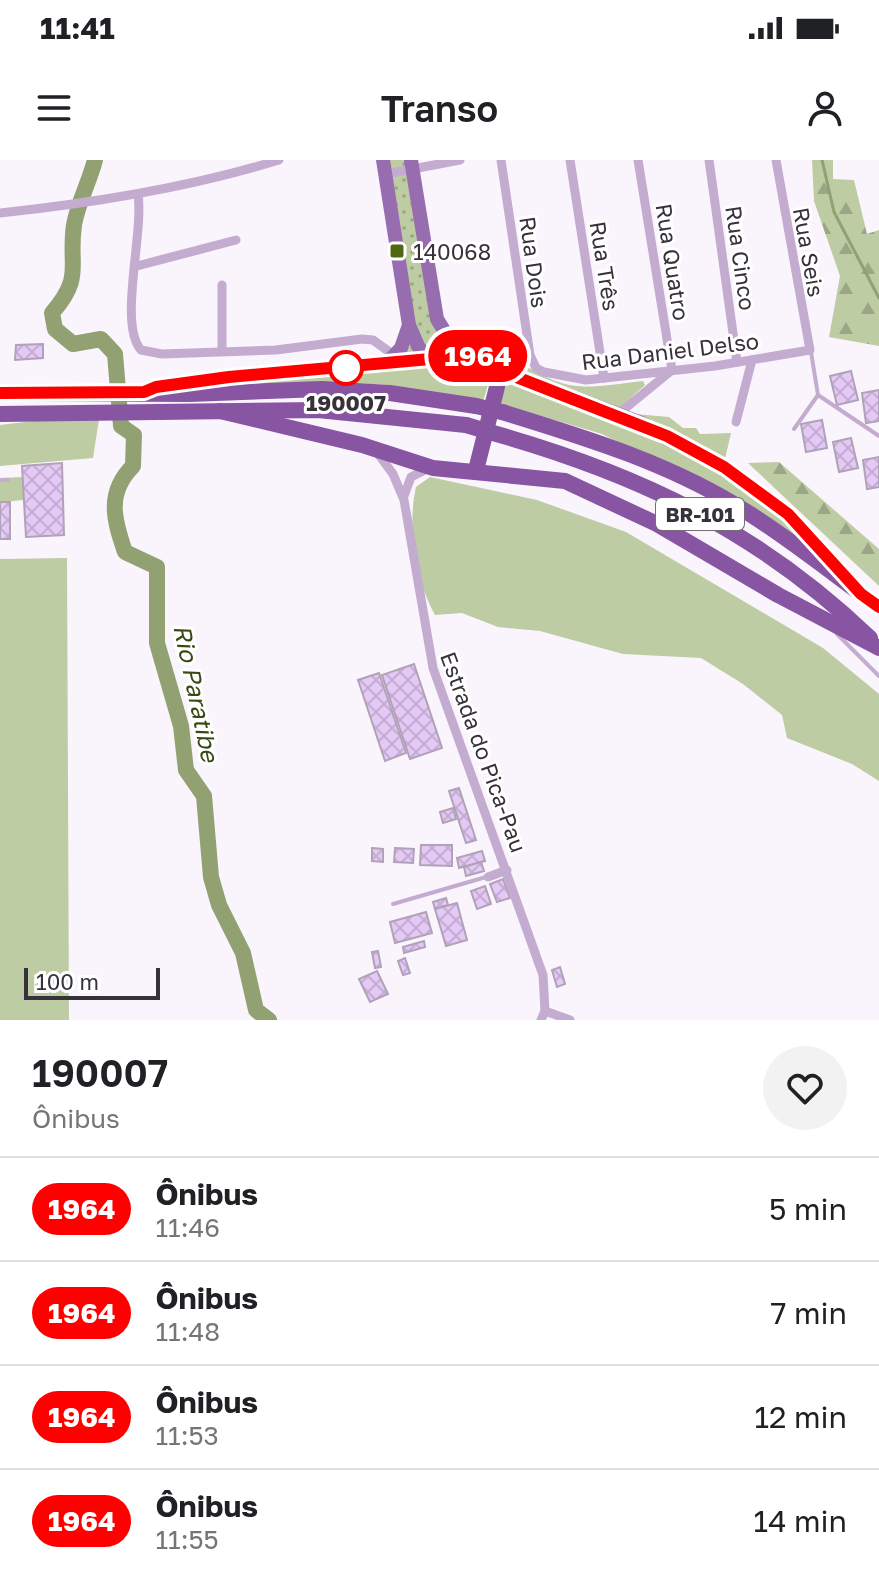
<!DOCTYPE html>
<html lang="pt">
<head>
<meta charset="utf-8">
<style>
	:root { --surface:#fff; --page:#f2f2f2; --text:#202124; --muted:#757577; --line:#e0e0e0 }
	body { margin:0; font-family:"Golos Text",sans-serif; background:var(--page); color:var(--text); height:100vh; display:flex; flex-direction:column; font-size:30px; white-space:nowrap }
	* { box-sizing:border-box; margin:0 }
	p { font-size:26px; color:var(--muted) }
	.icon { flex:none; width:44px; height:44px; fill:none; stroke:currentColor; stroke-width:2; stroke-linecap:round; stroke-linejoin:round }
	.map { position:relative; height:860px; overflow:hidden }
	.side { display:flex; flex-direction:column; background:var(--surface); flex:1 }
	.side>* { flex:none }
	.badge { padding:0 16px; border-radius:26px; font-size:28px; line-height:52px }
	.scale { position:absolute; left:24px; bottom:20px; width:136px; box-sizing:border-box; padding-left:8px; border:4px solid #37313a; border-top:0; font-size:22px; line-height:28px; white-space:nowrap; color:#37313a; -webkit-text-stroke:6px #fff; paint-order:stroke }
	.map>.badge { position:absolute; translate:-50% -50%; box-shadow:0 0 0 4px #fff }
	.round { display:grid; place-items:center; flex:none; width:84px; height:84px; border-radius:42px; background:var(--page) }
	.overview { display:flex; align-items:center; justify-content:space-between; height:136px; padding:0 32px }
	h1 { font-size:38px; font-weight:600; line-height:60px }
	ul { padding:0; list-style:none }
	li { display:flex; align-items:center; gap:24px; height:104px; padding:0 32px; border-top:2px solid var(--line) }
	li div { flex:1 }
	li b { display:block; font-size:30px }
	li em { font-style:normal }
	li .badge { min-width:88px; font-weight:700; text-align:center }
	.status { display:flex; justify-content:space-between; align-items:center; height:56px; padding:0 40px; background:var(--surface); direction:ltr }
	.status svg { height:22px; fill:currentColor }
	header { display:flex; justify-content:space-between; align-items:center; height:104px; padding:0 32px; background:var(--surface); font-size:36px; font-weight:600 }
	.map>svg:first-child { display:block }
	.grass { fill:#bdcca2 }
	.forest { fill:url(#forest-firs) }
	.park { fill:url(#park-dots) }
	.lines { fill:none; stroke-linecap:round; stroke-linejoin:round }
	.stream { stroke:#91a172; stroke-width:3 }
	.river { stroke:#91a172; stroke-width:16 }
	.building { fill:url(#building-cross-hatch); stroke:#b0a2b7; stroke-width:2 }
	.lane { stroke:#c4acd1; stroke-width:4 }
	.street { stroke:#c4acd1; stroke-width:9 }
	.primary { stroke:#986daf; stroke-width:14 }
	.highway { stroke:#8855a2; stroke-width:16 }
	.highway-bridge { stroke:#8855a2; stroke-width:16 }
	.line-casing { stroke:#fff; stroke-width:18 }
	.line { stroke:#f00; stroke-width:12 }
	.poi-dot { fill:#516714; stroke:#fff; stroke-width:3 }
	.stop-dot { fill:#fff; stroke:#f00; stroke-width:4 }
	.labels { text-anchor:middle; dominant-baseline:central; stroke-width:6; stroke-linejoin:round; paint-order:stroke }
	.shield { fill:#fff; stroke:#736f75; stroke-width:2 }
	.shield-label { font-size:20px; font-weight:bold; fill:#37313a }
	.poi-label { font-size:22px; fill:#37313a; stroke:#fff; text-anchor:start }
	.street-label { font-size:22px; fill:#37313a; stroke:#fff }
	.stop-label { font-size:22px; font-weight:bold; fill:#37313a; stroke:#fff }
	.water-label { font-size:24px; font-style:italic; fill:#3a4914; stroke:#fff }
</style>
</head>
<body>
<div class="status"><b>11:41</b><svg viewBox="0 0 49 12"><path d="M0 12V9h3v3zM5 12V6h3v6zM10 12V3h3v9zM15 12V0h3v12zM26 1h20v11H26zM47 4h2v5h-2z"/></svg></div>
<header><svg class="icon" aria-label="menu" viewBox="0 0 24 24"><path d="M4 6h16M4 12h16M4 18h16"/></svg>Transo<svg class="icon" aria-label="person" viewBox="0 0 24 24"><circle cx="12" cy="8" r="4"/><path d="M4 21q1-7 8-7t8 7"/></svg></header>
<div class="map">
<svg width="879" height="860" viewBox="0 0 879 860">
	<defs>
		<pattern id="forest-firs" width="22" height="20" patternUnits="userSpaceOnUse" patternTransform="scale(2)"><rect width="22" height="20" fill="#bdcca2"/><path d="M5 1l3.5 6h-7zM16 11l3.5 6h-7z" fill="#9aa685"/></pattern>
		<pattern id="park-dots" width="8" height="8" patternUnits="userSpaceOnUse" patternTransform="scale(2)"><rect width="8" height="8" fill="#bdcca2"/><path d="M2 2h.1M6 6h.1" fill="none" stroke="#9aa685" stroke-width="1.8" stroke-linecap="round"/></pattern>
		<pattern id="building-cross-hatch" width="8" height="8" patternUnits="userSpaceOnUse" patternTransform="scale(2)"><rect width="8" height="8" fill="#e4c8f5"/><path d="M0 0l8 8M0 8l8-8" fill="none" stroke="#c4acd3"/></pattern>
	</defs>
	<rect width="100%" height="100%" fill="#faf4fd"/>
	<g class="grass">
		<path d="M468 201 489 221 483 242 391 225 352 223H202Z"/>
		<path d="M478 202 513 209 523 204C571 235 589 227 643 221L645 225 617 250 569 234 493 218Z"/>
		<path d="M518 223C592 251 713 290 772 343 791 361 809 382 827 401L724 335 602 274 498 243 506 226Z"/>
		<path d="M100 253 93 298 0 306V265Z"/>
		<path d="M635 254 669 257 683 268H696L700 274 731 273 725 299Z"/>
		<path d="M23 317 24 340 0 342V318Z"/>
		<path d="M430 317 537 340 626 372 823 488 879 534V621L852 604 787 578 782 555 743 524 701 498 623 494 540 471 498 467 462 453 435 455C415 419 407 367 416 327Z"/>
		<path d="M67 398 69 860H0V399Z"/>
	</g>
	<g class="forest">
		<path d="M812 0H833V19L854 20 867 74 879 70V186L829 177 840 116 814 41Z"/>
		<path d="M779 302 879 389V426L748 303Z"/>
	</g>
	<path class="park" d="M386 0H407L436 171 455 191 400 200 410 158Z"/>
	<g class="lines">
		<path class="stream" d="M822 0 834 52 879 138"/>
		<path class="river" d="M95 0C89 23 78 42 74 65 68 107 84 116 52 153L55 169 73 184 101 179 115 194 121 266 134 275 133 306C106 333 114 360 125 392L157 407V483L181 566 186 610 204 636 211 717 219 745 243 793 256 850 269 860"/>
	</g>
	<g class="building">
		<path d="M43 184V198L15 200 16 185Z"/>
		<path d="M851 211 858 240 837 245 830 216Z"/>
		<path d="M879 230V261L866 263 862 233Z"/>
		<path d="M822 260 827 288 806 292 801 264Z"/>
		<path d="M851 278 858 308 839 312 833 282Z"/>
		<path d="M879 297V327L867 329 863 300Z"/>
		<path d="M62 303 64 375 26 377 22 306Z"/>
		<rect x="0" y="342" width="10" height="37"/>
		<path d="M414 504 442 588 410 599 382 515Z"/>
		<path d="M379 513 406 593 385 601 358 520Z"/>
		<path d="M459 628 476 680 466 683 449 631Z"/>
		<path d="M453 648 456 659 443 663 440 652Z"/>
		<path d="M421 685H452V706L420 705Z"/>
		<path d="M372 688 383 689V702L372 701Z"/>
		<path d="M395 688 414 689 413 703 394 702Z"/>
		<path d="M482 691 485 701 459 708 457 698Z"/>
		<path d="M481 702 484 711 466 716 464 707Z"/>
		<path d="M503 719 510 738 497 742 490 724Z"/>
		<path d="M485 726 491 744 477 749 471 731Z"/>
		<path d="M446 738 448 745 435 749 433 742Z"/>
		<path d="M457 743 467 780 446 786 435 749Z"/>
		<path d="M426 752 432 773 395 783 390 762Z"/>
		<path d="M424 781 425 787 404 793 403 787Z"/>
		<path d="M378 791 381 807 375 808 372 792Z"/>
		<path d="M405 798 410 813 403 815 398 801Z"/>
		<path d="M560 807 565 824 557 827 552 810Z"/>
		<path d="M377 811 388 834 370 842 359 819Z"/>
	</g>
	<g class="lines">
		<g class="lane">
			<path d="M818 235 879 276"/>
			<path d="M794 269 818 235 811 192"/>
			<path d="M0 320H8"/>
			<path d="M837 474 879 516"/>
			<path d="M393 744 486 717"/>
		</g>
		<g class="street">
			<path d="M501 0 530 195 536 208 544 212 586 220 715 206 810 190 776 0"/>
			<path d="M570 0 604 218"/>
			<path d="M709 0 737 202"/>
			<path d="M386 14 460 0"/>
			<path d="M138 34C144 74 118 164 141 190L162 194 276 190 362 179 373 180 395 196"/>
			<path d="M0 53C94 43 188 28 279 0"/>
			<path d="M137 106 236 80"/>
			<path d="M222 191V125"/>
			<path d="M617 255 672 210 638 0"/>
			<path d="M736 262 752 200"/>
			<path d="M379 295 393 314 404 340 433 508 543 815 545 851 541 860"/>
			<path d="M404 336 411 317 429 308"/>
			<path d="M488 717 507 710"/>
			<path d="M545 851 570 860"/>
		</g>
		<g class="primary">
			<path d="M383 0 409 165 419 188 431 199"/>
			<path d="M411 0 437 159 448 177 470 195"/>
			<path d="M385 205 401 188 409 165"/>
		</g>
		<g class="highway">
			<path d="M144 232 156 227 229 217 475 195 501 211 641 264 724 307 788 354 861 434"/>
			<path d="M0 233 189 234 322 229 390 233 476 246"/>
			<path d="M220 251 362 285 433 308 565 321 657 364 778 435 879 488"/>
			<path d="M502 252C587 278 675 305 750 354 794 382 836 416 879 447"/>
			<path d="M0 254 318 250 466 265"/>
			<path d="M493 273C641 315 758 371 870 478"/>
			<path d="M476 310 501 211"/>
		</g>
		<g class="highway-bridge">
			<path d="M476 246 502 252"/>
			<path d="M466 265 493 273"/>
		</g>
	</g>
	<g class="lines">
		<defs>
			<path id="line" d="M0 233 144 232 156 227 229 217 475 195 501 211 667 276 724 307 788 354 861 434 879 447"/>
		</defs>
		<use href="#line" class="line-casing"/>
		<use href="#line" class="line"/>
	</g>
	<rect class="poi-dot" x="389" y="83" width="16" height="16" rx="4"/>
	<circle class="stop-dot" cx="346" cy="208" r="16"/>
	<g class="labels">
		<rect class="shield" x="656" y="338" width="88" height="32" rx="6"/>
		<g class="shield-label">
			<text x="700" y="354">BR-101</text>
		</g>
		<g class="poi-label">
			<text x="413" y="91">140068</text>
		</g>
		<g class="street-label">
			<text transform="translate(809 92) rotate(80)">Rua Seis</text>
			<text transform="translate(741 98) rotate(82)">Rua Cinco</text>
			<text transform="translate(534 102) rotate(82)">Rua Dois</text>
			<text transform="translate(673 102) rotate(81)">Rua Quatro</text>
			<text transform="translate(605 106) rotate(81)">Rua Três</text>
			<text transform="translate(670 191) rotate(-7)">Rua Daniel Delso</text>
			<text transform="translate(484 592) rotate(70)">Estrada do Pica-Pau</text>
		</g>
		<g class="stop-label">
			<text x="346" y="242">190007</text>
		</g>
		<g class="water-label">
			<text transform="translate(197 533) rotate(78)">Rio Paratibe</text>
		</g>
	</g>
</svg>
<div class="scale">100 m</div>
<b class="badge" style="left:478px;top:196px;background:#f00;color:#fff">1964</b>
</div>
<section class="side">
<div class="overview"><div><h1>190007</h1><p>Ônibus</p></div><a class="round"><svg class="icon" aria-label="heart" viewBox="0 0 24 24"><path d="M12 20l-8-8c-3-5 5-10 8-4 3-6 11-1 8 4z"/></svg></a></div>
<ul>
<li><span class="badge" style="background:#f00;color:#fff">1964</span><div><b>Ônibus</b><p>11:46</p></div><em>5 min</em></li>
<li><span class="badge" style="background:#f00;color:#fff">1964</span><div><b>Ônibus</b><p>11:48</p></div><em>7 min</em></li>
<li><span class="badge" style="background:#f00;color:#fff">1964</span><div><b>Ônibus</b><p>11:53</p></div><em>12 min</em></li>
<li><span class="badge" style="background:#f00;color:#fff">1964</span><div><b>Ônibus</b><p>11:55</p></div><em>14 min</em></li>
</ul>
</section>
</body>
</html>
